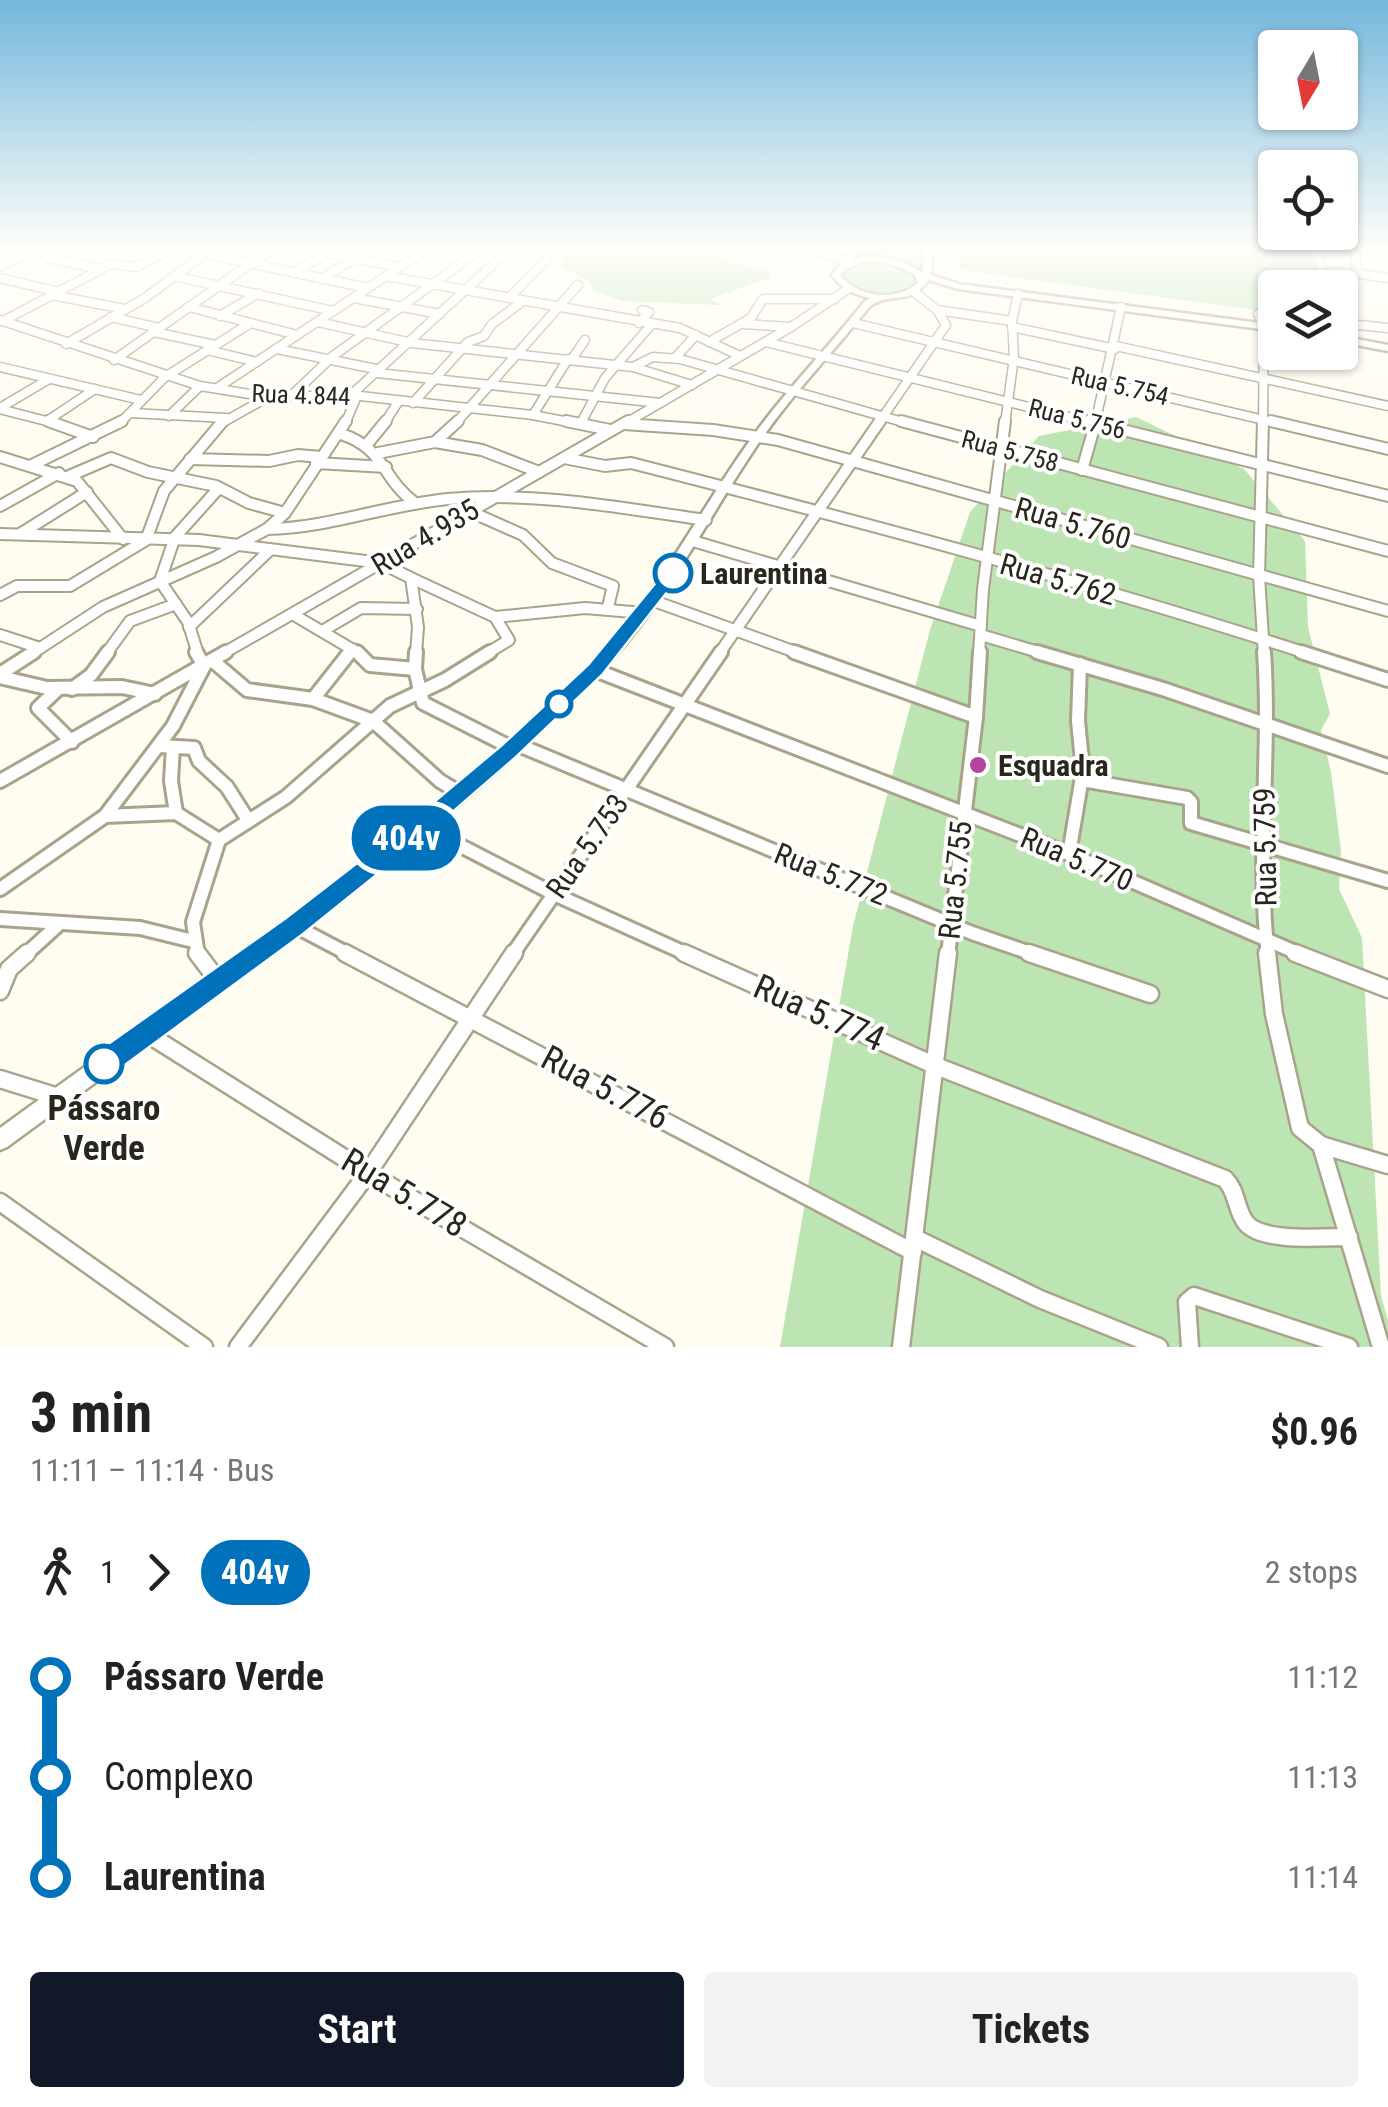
<!DOCTYPE html>
<html lang="en">
<head>
<meta charset="utf-8">
<style>
	:root { --surface:#fff; --page:#f2f2f2; --text:#222; --muted:#767676; --accent:#111827 }
	body { margin:0; font-family:"Roboto Condensed",sans-serif; background:var(--page); color:var(--text); height:100vh; display:flex; flex-direction:column; font-size:38px; white-space:nowrap }
	* { box-sizing:border-box; margin:0 }
	p { font-size:32px; color:var(--muted) }
	.icon { flex:none; width:55px; height:55px; fill:none; stroke:currentColor; stroke-width:2; stroke-linecap:round; stroke-linejoin:round }
	.map { position:relative; height:1347px; overflow:hidden }
	.sheet { display:flex; flex-direction:column; background:var(--surface); flex:1 }
	.sheet>* { flex:none }
	.badge { padding:0 20px; border-radius:32px; font-size:35px; line-height:65px }
	.needle { width:65px; rotate:190deg }
	.fabs { position:absolute; left:1258px; top:30px; display:grid; gap:20px }
	.fabs a { display:grid; place-items:center; width:100px; height:100px; border-radius:10px; background:var(--surface); box-shadow:0 2px 8px #0004; font-size:50px }
	.map>.badge { position:absolute; translate:-50% -50%; box-shadow:0 0 0 5px #fff }
	.legs { display:flex; align-items:center; gap:15px; height:110px; padding:0 30px; font-size:32px }
	.legs p { margin-inline-start:auto }
	.summary { display:flex; align-items:center; justify-content:space-between; height:170px; padding:0 30px }
	h1 { font-size:55px; font-weight:700; line-height:75px }
	.cta { display:flex; gap:20px; margin-top:auto; padding:20px 30px }
	.cta a { flex:1; height:115px; border-radius:10px; background:var(--accent); color:#fff; font-size:40px; font-weight:700; line-height:115px; text-align:center }
	.cta a+a { background:var(--page); color:var(--text) }
	ul { padding:0 30px; list-style:none }
	li { display:flex; align-items:center; gap:35px; height:100px; font-size:38px }
	li i { display:grid; place-items:center; width:15px; height:100%; margin:0 12px; background:currentColor }
	li i::after { content:''; width:25px; height:25px; margin:-12px; border:8px solid; border-radius:50%; background:var(--surface) }
	li p { margin-inline-start:auto }
	li:first-child i { background:linear-gradient(#0000 50%,currentColor 0) }
	li:last-child i { background:linear-gradient(currentColor 50%,#0000 0) }
	.map>svg:first-child { display:block }
	.green { fill:#bde5b4 }
	.lines { fill:none; stroke-linecap:round; stroke-linejoin:round }
	.minor-far3-casing { stroke:#aaa38b; stroke-width:11 }
	.minor-far2-casing { stroke:#aaa38b; stroke-width:14 }
	.minor-far1-casing { stroke:#aaa38b; stroke-width:18 }
	.minor-casing { stroke:#aaa38b; stroke-width:21 }
	.major-casing { stroke:#aaa38b; stroke-width:5 }
	.minor-far3 { stroke:#fff; stroke-width:8 }
	.minor-far2 { stroke:#fff; stroke-width:10 }
	.minor-far1 { stroke:#fff; stroke-width:12 }
	.minor { stroke:#fff; stroke-width:16 }
	.major { fill:#fff; fill-rule:evenodd }
	.line-1 { fill:#0072bc; stroke:#fff; stroke-width:2.5 }
	.stop-1-dot { fill:#fff; stroke:#0072bc; stroke-width:5 }
	.poi-dot { fill:#b344a1; stroke:#fff; stroke-width:4 }
	.labels { text-anchor:middle; dominant-baseline:central; stroke-width:8; stroke-linejoin:round; paint-order:stroke }
	.far-street-label { font-size:25px; fill:#29261c; stroke:#fff }
	.street-label { font-size:30px; fill:#29261c; stroke:#fff }
	.stop-label { font-size:30px; font-weight:bold; fill:#29261c; stroke:#fff; text-anchor:start }
	.poi-label { font-size:30px; font-weight:bold; fill:#29261c; stroke:#fff; text-anchor:start }
	.near-street-label { font-size:35px; fill:#29261c; stroke:#fff }
	.near-stop-label { font-size:35px; font-weight:bold; fill:#29261c; stroke:#fff }
</style>
</head>
<body>
<div class="map">
<svg width="1388" height="1347" viewBox="0 0 1388 1347">
	<rect width="100%" height="100%" fill="#fffcf1"/>
	<g class="green">
		<path d="M571 247H738L747 255 711 251 730 263 767 269 772 277 710 299 722 305 622 301 593 290 589 281 561 266Z"/>
		<path d="M861 247H924L927 260 922 283C887 302 871 298 837 280L842 262Z"/>
		<path d="M959 247H1312L1325 287 1275 288V304L1257 310 960 270Z"/>
		<path d="M1136 417 1244 469 1305 541 1308 627 1330 714 1321 730 1331 772 1341 851 1339 889 1362 938 1381 1296 1388 1321V1347H780L853 926 930 630 970 512 1039 436Z"/>
	</g>
	<g class="lines">
		<defs>
			<g id="minor-far3">
				<path d="M296 247 399 267"/>
				<path d="M800 247 843 260"/>
				<path d="M1315 247 1328 288"/>
				<path d="M92 250 98 247"/>
				<path d="M206 254 368 288"/>
				<path d="M48 258 101 269"/>
				<path d="M0 266 41 247"/>
				<path d="M294 272 327 253"/>
				<path d="M1355 273 1388 278"/>
				<path d="M174 276 333 311"/>
				<path d="M386 276 680 328 740 356"/>
				<path d="M0 278 59 292"/>
				<path d="M321 279 374 247"/>
				<path d="M52 295 124 309"/>
				<path d="M354 298 440 314"/>
				<path d="M509 298 558 247"/>
				<path d="M1340 301 1357 267 1355 247"/>
				<path d="M189 307 297 335"/>
				<path d="M937 310 1012 321"/>
				<path d="M220 316 259 293"/>
				<path d="M111 317 159 328"/>
				<path d="M0 320 200 386 268 397 351 395 533 415 579 424"/>
				<path d="M3 321 111 264 136 267 176 247"/>
				<path d="M318 322 412 343 633 367 692 385"/>
				<path d="M639 323 649 312 642 310"/>
				<path d="M853 323 1281 424"/>
				<path d="M1340 323 1388 328"/>
				<path d="M742 324 791 327"/>
				<path d="M1012 327 1115 349"/>
				<path d="M154 332 215 345"/>
				<path d="M709 342 751 318 763 299H835"/>
				<path d="M766 342 1097 424"/>
				<path d="M66 344 145 298 214 247"/>
				<path d="M1116 346 1388 406"/>
				<path d="M277 349 381 370"/>
				<path d="M207 350 257 362"/>
				<path d="M675 358 696 335"/>
				<path d="M572 359 585 340"/>
				<path d="M114 360 274 247"/>
				<path d="M0 367 141 400"/>
				<path d="M633 367 653 357 680 359 910 424"/>
				<path d="M377 373 660 403"/>
				<path d="M217 388 430 247"/>
				<path d="M351 395 512 247"/>
				<path d="M291 396 333 356 484 247"/>
				<path d="M413 403 468 342 484 336 492 324 523 301"/>
				<path d="M0 408 49 379"/>
				<path d="M0 409 58 424"/>
				<path d="M131 413 226 418"/>
				<path d="M533 415 568 359"/>
				<path d="M169 416 200 386"/>
				<path d="M47 421 95 389"/>
				<path d="M581 423 605 378 651 325"/>
				<path d="M119 424 165 377 249 324"/>
				<path d="M220 424 268 397"/>
				<path d="M345 424 357 396"/>
				<path d="M384 424 398 402"/>
				<path d="M455 424 578 285"/>
				<path d="M624 424 791 327 848 289"/>
				<path d="M878 424 946 325 937 310 913 291"/>
				<path d="M1005 424 1014 357 1012 321 1018 294"/>
				<path d="M1095 424 1121 307"/>
				<path d="M1263 424 1264 326 1258 314 1275 315"/>
			</g>
			<g id="minor-far2">
				<path d="M48 421 93 437"/>
				<path d="M566 421 610 430"/>
				<path d="M901 421 1388 551"/>
				<path d="M1087 421 1388 496"/>
				<path d="M1263 421 1259 576 1264 654"/>
				<path d="M1271 421 1388 449"/>
				<path d="M624 424 713 430 778 440 1388 611"/>
				<path d="M341 434C385 448 382 479 415 503"/>
				<path d="M435 442 482 450 539 472"/>
				<path d="M368 443 386 421"/>
				<path d="M378 453 435 442 458 421"/>
				<path d="M0 457 77 481 123 539"/>
				<path d="M564 458 605 466 631 463C858 521 1085 581 1309 654"/>
				<path d="M190 459 269 461 298 455 321 457"/>
				<path d="M316 463 386 467"/>
				<path d="M30 466 122 421"/>
				<path d="M1082 470 1096 421"/>
				<path d="M69 476 111 458 148 472 216 486 249 503 285 513"/>
				<path d="M0 506 59 473"/>
				<path d="M469 511 523 535 552 563 613 586 608 607"/>
				<path d="M267 529C329 528 386 505 448 499 533 491 621 508 706 520"/>
				<path d="M0 534 199 540 381 563 411 578 418 627 416 654"/>
				<path d="M20 534 87 492"/>
				<path d="M693 541 981 626"/>
				<path d="M411 578 495 617 509 640 486 654"/>
				<path d="M0 595 17 586H70L146 540 164 491 223 421"/>
				<path d="M654 601 801 654"/>
				<path d="M294 615 360 654"/>
				<path d="M495 617 585 608 644 613"/>
				<path d="M189 627 270 550"/>
				<path d="M324 630 361 608 417 609"/>
				<path d="M0 635 40 648"/>
				<path d="M981 635 1045 654"/>
				<path d="M31 654 103 607 216 557 267 529 285 513 346 421"/>
				<path d="M106 654 130 621 176 604"/>
				<path d="M198 654 188 622 160 581 175 537 219 488"/>
				<path d="M222 654 628 421"/>
				<path d="M348 654 352 649"/>
				<path d="M719 654 880 421"/>
				<path d="M979 654 983 589 1005 421"/>
			</g>
			<g id="minor-far1">
				<path d="M357 652 370 665 415 669"/>
				<path d="M416 652 415 669 423 703 512 748"/>
				<path d="M794 652 976 717"/>
				<path d="M1037 652 1163 689 1388 766"/>
				<path d="M1264 652C1271 752 1256 854 1268 955"/>
				<path d="M1301 652 1388 680"/>
				<path d="M213 661 247 690 313 699 373 721 440 781 460 793"/>
				<path d="M595 670 1069 854 1302 955"/>
				<path d="M0 674 34 652"/>
				<path d="M0 677 47 688 122 687 155 694"/>
				<path d="M59 688 38 708 72 742"/>
				<path d="M72 689 91 675 108 652"/>
				<path d="M313 699 350 652"/>
				<path d="M516 744 972 933 1036 955"/>
				<path d="M159 746 194 748 199 761 227 787 248 820"/>
				<path d="M173 747 171 781 176 813"/>
				<path d="M1082 780 1187 798 1191 802V823L1388 881"/>
				<path d="M0 781 226 652"/>
				<path d="M105 816 173 726 204 666 196 652"/>
				<path d="M422 826 554 894 689 955"/>
				<path d="M219 840 286 797 390 706 445 680 490 652"/>
				<path d="M1069 854 1083 771 1078 721 1080 664"/>
				<path d="M0 889 105 816 176 813 219 840 193 922 198 955"/>
				<path d="M0 919 140 928 193 941"/>
				<path d="M295 926 350 955"/>
				<path d="M25 955 57 926"/>
				<path d="M512 955 721 652"/>
				<path d="M948 955 976 717 980 652"/>
			</g>
			<g id="minor">
				<path d="M197 953 219 982"/>
				<path d="M345 953 913 1252"/>
				<path d="M684 953 936 1066 1225 1179C1238 1192 1235 1209 1246 1223 1263 1243 1324 1237 1349 1237"/>
				<path d="M1029 953 1150 994"/>
				<path d="M1267 953 1274 1014 1300 1128 1321 1145 1381 1347"/>
				<path d="M1295 953 1388 989"/>
				<path d="M0 991 9 969 27 953"/>
				<path d="M146 1033 368 1173 665 1347"/>
				<path d="M0 1079 58 1097"/>
				<path d="M1321 1145 1388 1165"/>
				<path d="M0 1202 204 1347"/>
				<path d="M915 1238 1040 1299 1159 1347"/>
				<path d="M238 1347 368 1173 514 953"/>
				<path d="M901 1347 948 953"/>
				<path d="M1190 1347 1187 1302 1194 1296 1349 1347"/>
			</g>
			<g id="major">
				<path d="M853 247H861L851 260C877 253 900 259 923 273L924 247H932L931 275 959 284 1275 325V331L958 289 929 280C908 307 892 291 870 306 831 355 786 400 752 453 702 528 661 611 597 676 421 857 209 998 7 1147L0 1150V1128C137 1028 278 933 410 827 472 776 535 724 591 665 653 601 693 522 744 449 779 397 825 352 864 302L870 298C853 294 842 289 832 275ZM864 261C883 261 899 265 915 275L918 283C896 302 859 298 840 275L846 269Z"/>
				<path d="M1340 336 1388 345V351L1340 342Z"/>
			</g>
		</defs>
		<use href="#minor-far3" class="minor-far3-casing"/>
		<use href="#minor-far2" class="minor-far2-casing"/>
		<use href="#minor-far1" class="minor-far1-casing"/>
		<use href="#minor" class="minor-casing"/>
		<use href="#major" class="major-casing"/>
		<use href="#minor-far3" class="minor-far3"/>
		<use href="#minor-far2" class="minor-far2"/>
		<use href="#minor-far1" class="minor-far1"/>
		<use href="#minor" class="minor"/>
		<use href="#major" class="major"/>
	</g>
	<linearGradient id="sky" x2="0" y2="1"><stop stop-color="#73b7dc"/><stop offset="0.57" stop-color="#fffef9"/><stop offset="1" stop-color="#fffef9" stop-opacity="0"/></linearGradient>
	<rect width="1388" height="435" fill="url(#sky)"/>
	<path class="line-1" d="M673 568 679 569V577L602 675 516 757 426 835 303 934 114 1073 104 1077 94 1073 90 1064 94 1054 286 918 410 822 502 745 588 665 667 569Z"/>
	<g class="stop-1-dot">
		<circle cx="673" cy="573" r="18"/>
		<circle cx="559" cy="704" r="12"/>
		<circle cx="104" cy="1064" r="18"/>
	</g>
	<circle class="poi-dot" cx="978" cy="765" r="10"/>
	<g class="labels">
		<g class="far-street-label">
			<text transform="translate(1120 386) rotate(13)">Rua 5.754</text>
			<text transform="translate(301 395) rotate(2)">Rua 4.844</text>
			<text transform="translate(1077 419) rotate(14)">Rua 5.756</text>
			<text transform="translate(1010 451) rotate(15)">Rua 5.758</text>
		</g>
		<g class="street-label">
			<text transform="translate(1073 523) rotate(16)">Rua 5.760</text>
			<text transform="translate(425 537) rotate(-31)">Rua 4.935</text>
			<text transform="translate(1058 579) rotate(16)">Rua 5.762</text>
			<text transform="translate(587 846) rotate(-55)">Rua 5.753</text>
			<text transform="translate(1265 847) rotate(-91)">Rua 5.759</text>
			<text transform="translate(1077 859) rotate(23)">Rua 5.770</text>
			<text transform="translate(831 874) rotate(22)">Rua 5.772</text>
			<text transform="translate(955 880) rotate(-84)">Rua 5.755</text>
		</g>
		<g class="stop-label">
			<text x="700" y="573">Laurentina</text>
		</g>
		<g class="poi-label">
			<text x="998" y="765">Esquadra</text>
		</g>
		<g class="near-street-label">
			<text transform="translate(819 1013) rotate(24)">Rua 5.774</text>
			<text transform="translate(605 1088) rotate(28)">Rua 5.776</text>
			<text transform="translate(404 1193) rotate(31)">Rua 5.778</text>
		</g>
		<g class="near-stop-label">
			<text x="104" y="1108">Pássaro<tspan x="104" dy="40">Verde</tspan></text>
		</g>
	</g>
</svg>
<div class="fabs">
<a><svg class="needle" viewBox="-14 -14 28 28"><path d="M0-13l5 13h-10z" fill="#e53935"/><path d="M0 13l5-13h-10z" fill="#767676"/></svg></a>
<a><svg class="icon" aria-label="locate" viewBox="0 0 24 24"><circle cx="12" cy="12" r="6"/><path d="M12 2v4M12 18v4M2 12h4M18 12h4"/></svg></a>
<a><svg class="icon" aria-label="layers" viewBox="0 0 24 24"><path d="M12 4l9 5-9 5-9-5zM3 14l9 5 9-5"/></svg></a>
</div>
<b class="badge" style="left:406px;top:838px;background:#0072bc;color:#fff">404v</b>
</div>
<section class="sheet">
<div class="summary"><div><h1>3 min</h1><p>11:11 – 11:14 · Bus</p></div><b>$0.96</b></div>
<div class="legs"><svg class="icon" aria-label="walk" viewBox="0 0 24 24"><circle cx="13" cy="4" r="2"/><path d="M13 8l-2 6 4 7M11 14l-3 7M7 12l3-4h3l4 4"/></svg>1<svg class="icon" aria-label="forward" viewBox="0 0 24 24"><path d="M9 5l7 7-7 7"/></svg><b class="badge" style="background:#0072bc;color:#fff">404v</b><p>2 stops</p></div>
<ul>
<li><i style="color:#0072bc"></i><b>Pássaro Verde</b><p>11:12</p></li>
<li><i style="color:#0072bc"></i><span>Complexo</span><p>11:13</p></li>
<li><i style="color:#0072bc"></i><b>Laurentina</b><p>11:14</p></li>
</ul>
<div class="cta"><a>Start</a><a>Tickets</a></div>
</section>
</body>
</html>
